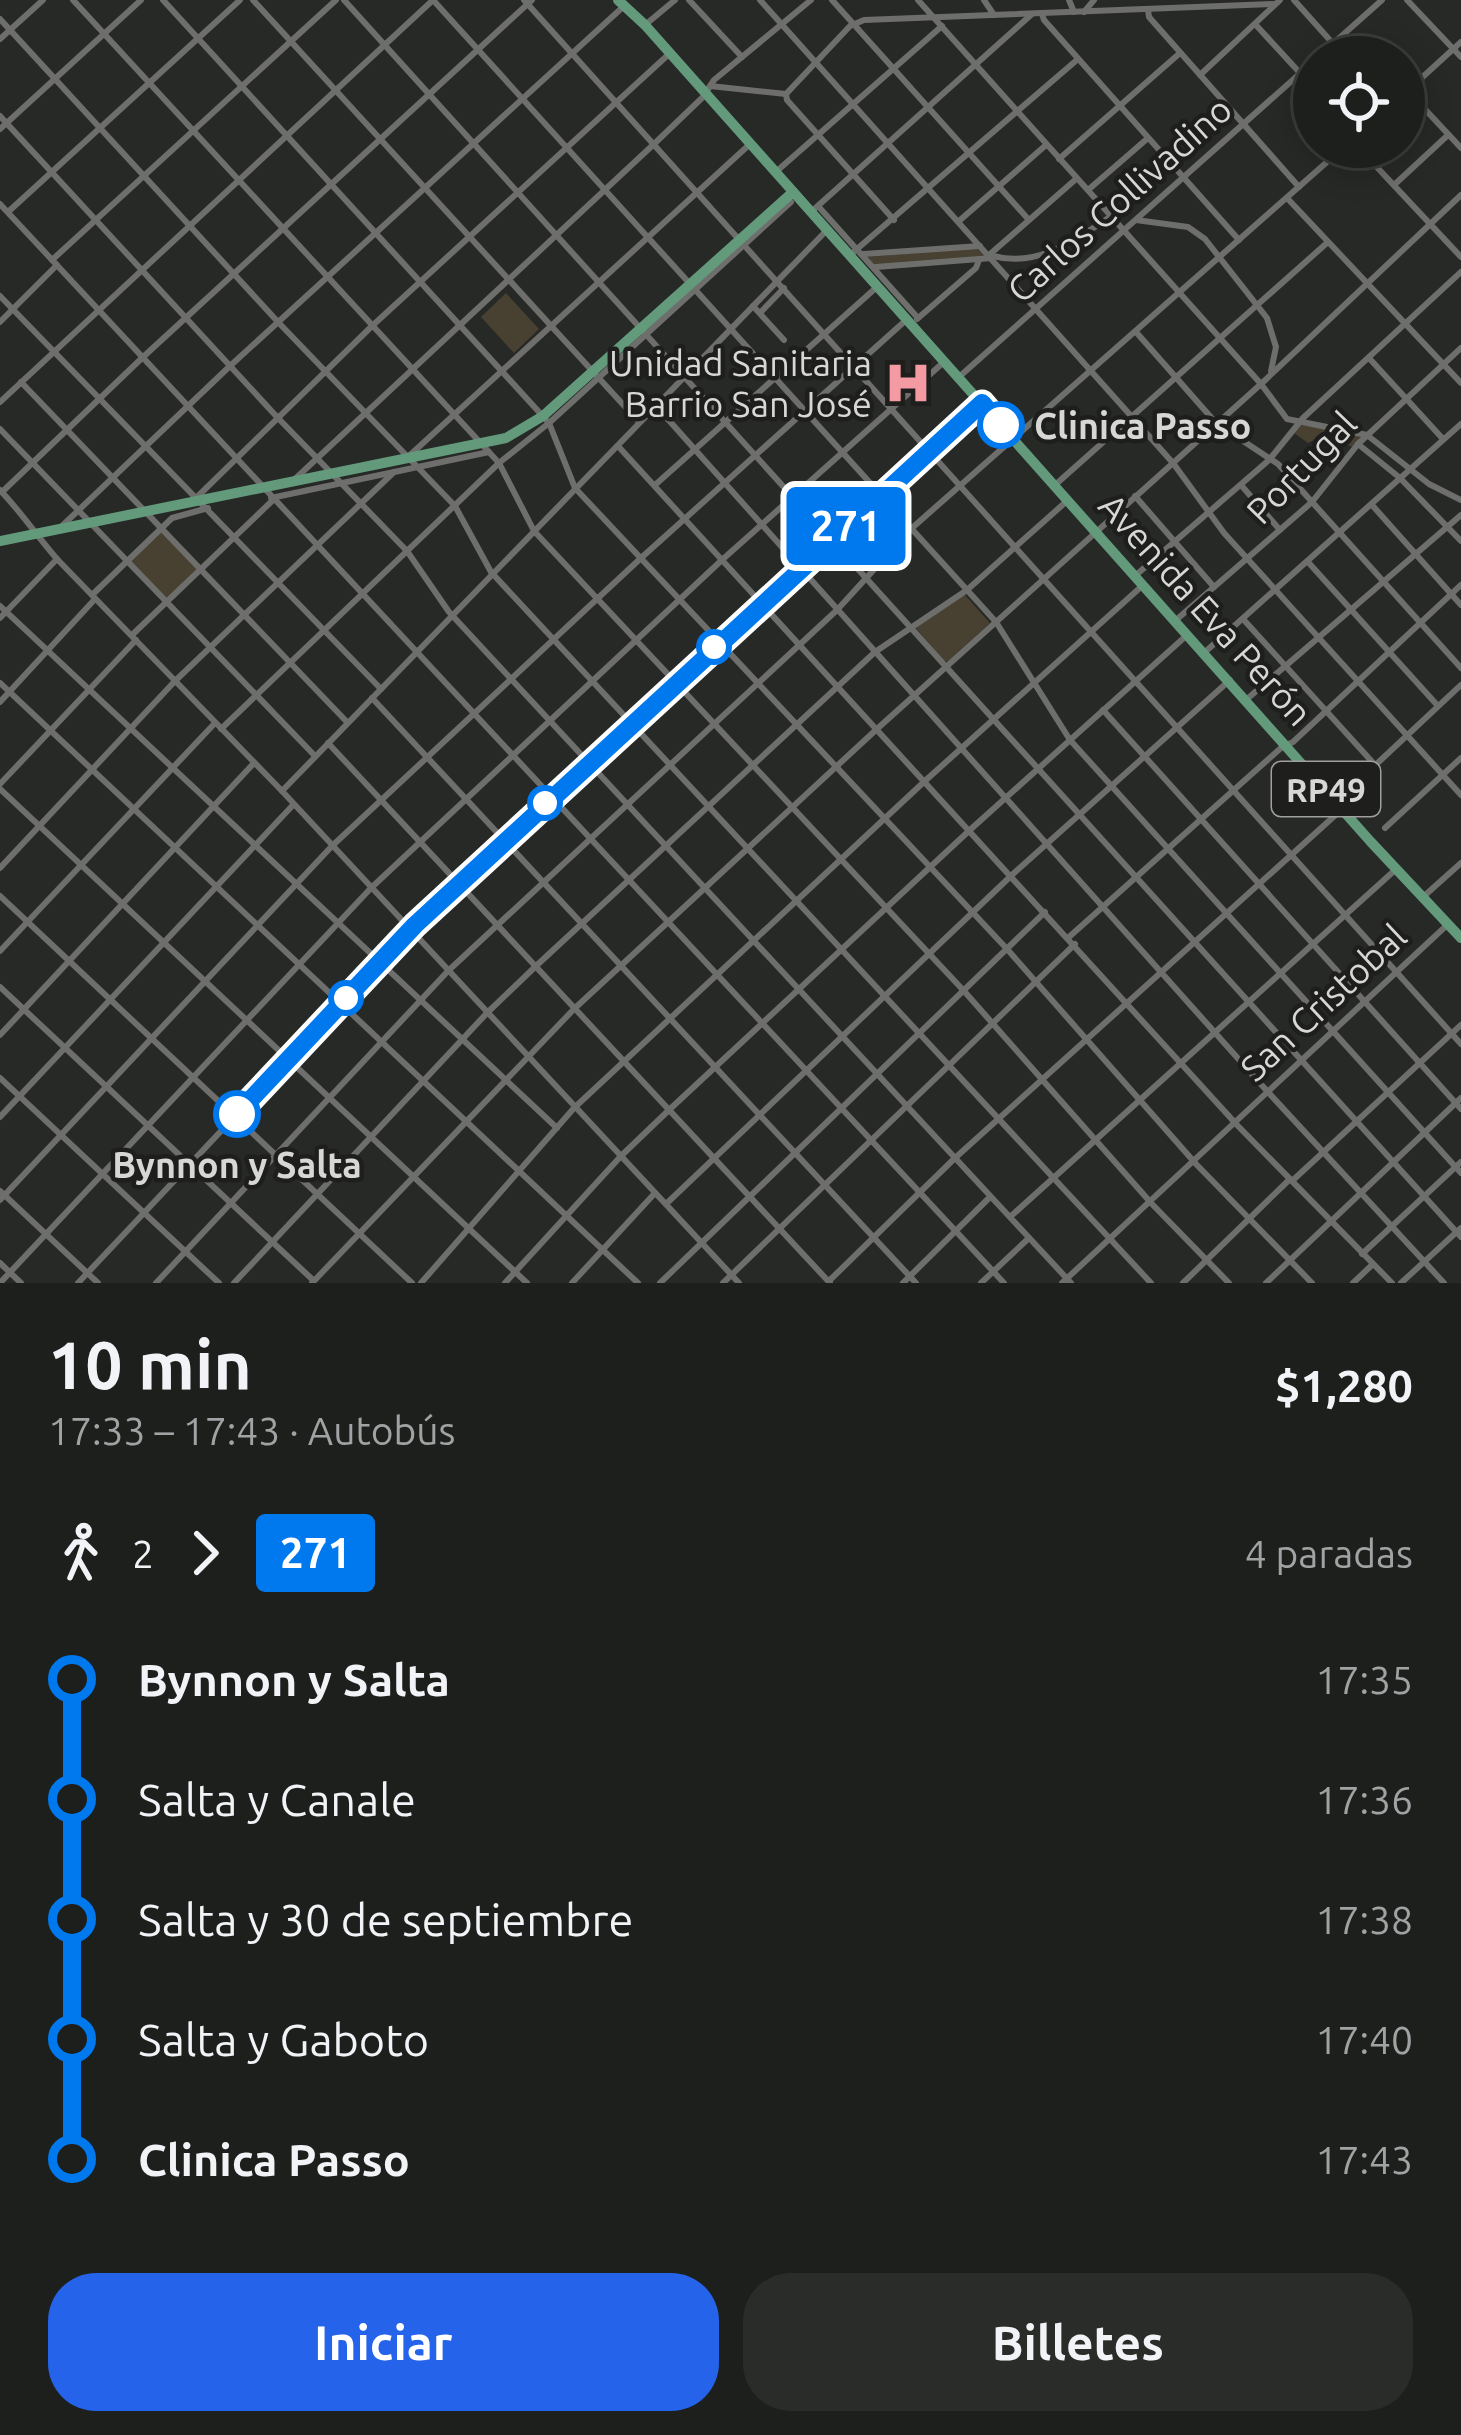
<!DOCTYPE html>
<html lang="es">
<head>
<meta charset="utf-8">
<style>
	:root { --surface:#1d1f1d; --page:#2a2c2a; --text:#f1f3f6; --muted:#a0a2a4; --line:#3b3d3b; --accent:#2563eb }
	body { margin:0; font-family:Ubuntu,sans-serif; background:var(--page); color:var(--text); height:100vh; display:flex; flex-direction:column; font-size:45px; white-space:nowrap }
	* { box-sizing:border-box; margin:0 }
	p { font-size:39px; color:var(--muted) }
	.icon { flex:none; width:66px; height:66px; fill:none; stroke:currentColor; stroke-width:2; stroke-linecap:round; stroke-linejoin:round }
	.map { position:relative; height:1283px; overflow:hidden }
	.drawer { display:flex; flex-direction:column; background:var(--surface); flex:1 }
	.drawer>* { flex:none }
	.badge { padding:0 24px; border-radius:9px; font-size:42px; line-height:78px }
	.fabs { position:absolute; left:1293px; top:36px; display:grid; gap:24px }
	.fabs a { display:grid; place-items:center; width:132px; height:132px; border-radius:50%; background:var(--surface); box-shadow:0 6px 30px #0003,0 0 0 3px var(--line); font-size:60px }
	.map>.badge { position:absolute; translate:-50% -50%; box-shadow:0 0 0 6px #fff }
	.legs { display:flex; align-items:center; gap:18px; height:132px; padding:0 48px; font-size:39px }
	.legs p { margin-inline-start:auto }
	.overview { display:flex; align-items:center; justify-content:space-between; height:204px; padding:0 48px }
	h1 { font-size:66px; font-weight:600; line-height:90px }
	.primary-button { display:flex; gap:24px; margin-top:auto; padding:24px 48px }
	.primary-button a { flex:1; height:138px; border-radius:48px; background:var(--accent); color:#fff; font-size:48px; font-weight:600; line-height:138px; text-align:center }
	.primary-button a+a { background:var(--page); color:var(--text) }
	ul { padding:0 48px; list-style:none }
	li { display:flex; align-items:center; gap:42px; height:120px; font-size:45px }
	li i { display:grid; place-items:center; width:18px; height:100%; margin:0 15px; background:currentColor }
	li i::after { content:''; width:30px; height:30px; margin:-15px; border:9px solid; border-radius:50%; background:var(--surface) }
	li p { margin-inline-start:auto }
	li:first-child i { background:linear-gradient(#0000 50%,currentColor 0) }
	li:last-child i { background:linear-gradient(currentColor 50%,#0000 0) }
	.map>svg:first-child { display:block }
	.green { fill:#484030 }
	.lines { fill:none; stroke-linecap:round; stroke-linejoin:round }
	.minor { stroke:#6e6f6d; stroke-width:6 }
	.major { stroke:#639a7c; stroke-width:10 }
	.line-1-casing { stroke:#fff; stroke-width:27 }
	.line-1 { stroke:#0079ef; stroke-width:18 }
	.stop-1-dot { fill:#fff; stroke:#0079ef; stroke-width:6 }
	.labels { text-anchor:middle; dominant-baseline:central; stroke-width:9; stroke-linejoin:round; paint-order:stroke }
	.shield { fill:#1e1f1d; stroke:#a0a09e; stroke-width:3 }
	.shield-label { font-size:33px; font-weight:bold; fill:#d7d8d6 }
	.street-label { font-size:36px; fill:#d7d8d6; stroke:#1e1f1d }
	.poi-label { font-size:36px; fill:#d7d8d6; stroke:#1e1f1d; text-anchor:end }
	.stop-label { font-size:36px; font-weight:bold; fill:#d7d8d6; stroke:#1e1f1d; text-anchor:start }
</style>
</head>
<body>
<div class="map">
<svg width="1461" height="1283" viewBox="0 0 1461 1283">
	<rect width="100%" height="100%" fill="#272927"/>
	<g class="green">
		<path d="M976 248 984 256 874 265 867 257Z"/>
		<path d="M506 293 539 329 514 353 481 317Z"/>
		<path d="M1301 425 1363 435 1354 447 1317 439 1308 443 1294 433Z"/>
		<path d="M161 531 197 569 166 599 130 561Z"/>
		<path d="M964 594 990 623 948 661H944L916 628Z"/>
	</g>
	<g class="lines">
		<g class="minor">
			<path d="M73 0 499 463 534 531 964 991 1152 1204 1229 1283"/>
			<path d="M163 0 549 423 575 488 1007 949 1196 1164 1312 1283"/>
			<path d="M253 0 639 422"/>
			<path d="M344 0 1461 1237"/>
			<path d="M433 0 996 622 1070 740 1461 1173"/>
			<path d="M524 0 1461 1044"/>
			<path d="M689 0 742 57"/>
			<path d="M760 0 1173 463 1224 533 1461 795"/>
			<path d="M832 0 1029 220"/>
			<path d="M918 0 1261 384 1287 419 1367 435 1429 484 1461 500"/>
			<path d="M984 0 994 15"/>
			<path d="M1069 0 1074 12"/>
			<path d="M1294 0 1345 57"/>
			<path d="M1407 0 1461 57"/>
			<path d="M1148 10 1149 17 1299 187"/>
			<path d="M1084 12 1094 0"/>
			<path d="M1042 14 1044 20 1239 240"/>
			<path d="M0 19 278 322 455 506 491 572 1151 1283"/>
			<path d="M1255 24 1300 73"/>
			<path d="M645 25 675 0"/>
			<path d="M0 39 43 0"/>
			<path d="M1318 57 1382 0"/>
			<path d="M1200 75 1280 0"/>
			<path d="M710 86 786 94 850 26 864 20 1275 4"/>
			<path d="M1408 91 1461 148"/>
			<path d="M786 94 787 100 894 220"/>
			<path d="M1404 94 1461 42"/>
			<path d="M0 116 277 417 407 551 449 612 1071 1283"/>
			<path d="M0 129 141 0"/>
			<path d="M1358 147 1461 257"/>
			<path d="M1059 159 1180 53"/>
			<path d="M778 170 942 26"/>
			<path d="M1394 185 1448 135"/>
			<path d="M1088 190 1148 138"/>
			<path d="M1287 198 1461 383"/>
			<path d="M0 204 1004 1283"/>
			<path d="M818 206 918 318"/>
			<path d="M8 212 240 0"/>
			<path d="M811 212 1032 14"/>
			<path d="M1136 220 1188 227 1205 239 1267 318 1276 347 1271 371"/>
			<path d="M959 221 1046 145"/>
			<path d="M864 254 980 246"/>
			<path d="M850 255 1078 59"/>
			<path d="M989 255 1076 179"/>
			<path d="M993 256C1037 268 1075 240 1110 217"/>
			<path d="M52 260 336 0"/>
			<path d="M876 267 992 258"/>
			<path d="M0 296 381 689"/>
			<path d="M753 306 784 340"/>
			<path d="M760 313 784 288"/>
			<path d="M917 319 976 268 979 260"/>
			<path d="M0 322 57 265"/>
			<path d="M1136 332 1216 423 1278 464 1461 668"/>
			<path d="M1369 358 1443 439"/>
			<path d="M959 377 1314 61"/>
			<path d="M21 382 347 722"/>
			<path d="M0 402 433 0"/>
			<path d="M657 407 1267 1091 1444 1283"/>
			<path d="M0 429 315 756"/>
			<path d="M1358 444 1400 478 1461 541"/>
			<path d="M618 446 1238 1126 1392 1283"/>
			<path d="M410 455 750 144"/>
			<path d="M296 478 654 144 703 97 714 80 811 0"/>
			<path d="M655 485 878 286"/>
			<path d="M1055 485 1328 242"/>
			<path d="M1241 485 1280 530"/>
			<path d="M0 490C21 512 37 536 57 559L282 791 739 1283"/>
			<path d="M2 492 142 358 532 0"/>
			<path d="M1135 496 1214 587"/>
			<path d="M271 498 489 452"/>
			<path d="M195 499 372 326 669 54"/>
			<path d="M1372 505 1461 605"/>
			<path d="M63 525 230 366 624 6"/>
			<path d="M1308 562 1438 706"/>
			<path d="M1136 575 1269 460 1303 418 1461 272"/>
			<path d="M92 595 172 518 208 508"/>
			<path d="M0 606 557 1128"/>
			<path d="M0 618 57 559"/>
			<path d="M1243 619 1375 765"/>
			<path d="M1176 620 1312 502 1358 444 1461 348"/>
			<path d="M132 635 272 501"/>
			<path d="M1205 652 1461 424"/>
			<path d="M0 683 638 1283"/>
			<path d="M372 698 916 1283"/>
			<path d="M1247 699 1461 515"/>
			<path d="M0 702 95 599"/>
			<path d="M1103 710 1461 1109"/>
			<path d="M221 729 499 463 549 423 791 202"/>
			<path d="M328 743 830 1283"/>
			<path d="M0 784 136 640"/>
			<path d="M0 789 527 1283"/>
			<path d="M282 791 827 230"/>
			<path d="M1337 801 1461 685"/>
			<path d="M1385 828 1461 758"/>
			<path d="M0 868 175 681 394 472"/>
			<path d="M0 896 412 1283"/>
			<path d="M1423 897 1461 863"/>
			<path d="M1069 937 1282 747 1293 742 1461 585"/>
			<path d="M0 951 215 723"/>
			<path d="M0 987 313 1280"/>
			<path d="M0 1035 254 763"/>
			<path d="M0 1078 219 1283"/>
			<path d="M0 1117 293 805"/>
			<path d="M1292 1181 1461 1025"/>
			<path d="M0 1191 98 1283"/>
			<path d="M0 1200 332 846 641 558 905 321"/>
			<path d="M666 1204 1013 874 1230 680"/>
			<path d="M1010 1217 1394 871"/>
			<path d="M1362 1254 1461 1162"/>
			<path d="M0 1263 21 1283"/>
			<path d="M829 1281 955 1158 1340 811"/>
			<path d="M0 1283 371 888 723 559 945 361"/>
			<path d="M78 1283 415 925 982 403"/>
			<path d="M156 1283 448 971 837 610 912 528 1344 147"/>
			<path d="M234 1283 487 1013 536 966 875 652 967 590 1068 500"/>
			<path d="M312 1283 574 1009 878 728 1261 384 1461 195"/>
			<path d="M421 1283 574 1108 926 780 1142 586"/>
			<path d="M505 1283 621 1156 669 1110 971 829 1186 636"/>
			<path d="M572 1283 655 1193"/>
			<path d="M660 1283 1045 912"/>
			<path d="M723 1283 1075 944"/>
			<path d="M903 1283 990 1197"/>
			<path d="M981 1283 1029 1238"/>
			<path d="M1062 1283 1446 926"/>
			<path d="M1183 1283 1290 1179"/>
			<path d="M1266 1283 1461 1098"/>
			<path d="M1353 1283 1373 1264"/>
			<path d="M1401 1283 1461 1228"/>
		</g>
		<g class="major">
			<path d="M618 0 645 25 1370 841 1461 938"/>
			<path d="M0 541 506 438 543 416 793 192"/>
		</g>
	</g>
	<g class="lines">
		<defs>
			<path id="line-1" d="M237 1114 415 925 982 403 1001 425"/>
		</defs>
		<use href="#line-1" class="line-1-casing"/>
		<use href="#line-1" class="line-1"/>
	</g>
	<defs>
		<symbol id="hospital-bare" viewBox="-9 -9 18 18"><path d="M-5-5h3v3.5h4V-5h3V5h-3V1.5h-4V5h-3Z" fill="#f49aa2" stroke="#1e1f1d" stroke-width="2.5" paint-order="stroke"/></symbol>
	</defs>
	<g fill-rule="evenodd">
		<use href="#hospital-bare" x="875" y="350" width="66" height="66"/>
	</g>
	<g class="stop-1-dot">
		<circle cx="1001" cy="425" r="21"/>
		<circle cx="714" cy="647" r="15"/>
		<circle cx="545" cy="803" r="15"/>
		<circle cx="346" cy="998" r="15"/>
		<circle cx="237" cy="1114" r="21"/>
	</g>
	<g class="labels">
		<rect class="shield" x="1272" y="762" width="108" height="54" rx="9"/>
		<g class="shield-label">
			<text x="1326" y="789">RP49</text>
		</g>
		<g class="street-label">
			<text transform="translate(1119 199) rotate(-42)">Carlos Collivadino</text>
			<text transform="translate(1301 467) rotate(-46)">Portugal</text>
			<text transform="translate(1206 609) rotate(48)">Avenida Eva Perón</text>
			<text transform="translate(1323 1002) rotate(-43)">San Cristobal</text>
		</g>
		<g class="poi-label">
			<text x="872" y="362">Unidad Sanitaria<tspan x="872" dy="41">Barrio San José</tspan></text>
		</g>
		<g class="stop-label">
			<text x="1034" y="425">Clinica Passo</text>
			<text x="237" y="1164" text-anchor="middle">Bynnon y Salta</text>
		</g>
	</g>
</svg>
<div class="fabs">
<a><svg class="icon" aria-label="locate" viewBox="0 0 24 24"><circle cx="12" cy="12" r="6"/><path d="M12 2v4M12 18v4M2 12h4M18 12h4"/></svg></a>
</div>
<b class="badge" style="left:846px;top:526px;background:#0079ef;color:#fff">271</b>
</div>
<section class="drawer">
<div class="overview"><div><h1>10 min</h1><p>17:33 – 17:43 · Autobús</p></div><b>$1,280</b></div>
<div class="legs"><svg class="icon" aria-label="walk" viewBox="0 0 24 24"><circle cx="13" cy="4" r="2"/><path d="M13 8l-2 6 4 7M11 14l-3 7M7 12l3-4h3l4 4"/></svg>2<svg class="icon" aria-label="forward" viewBox="0 0 24 24"><path d="M9 5l7 7-7 7"/></svg><b class="badge" style="background:#0079ef;color:#fff">271</b><p>4 paradas</p></div>
<ul>
<li><i style="color:#0079ef"></i><b>Bynnon y Salta</b><p>17:35</p></li>
<li><i style="color:#0079ef"></i><span>Salta y Canale</span><p>17:36</p></li>
<li><i style="color:#0079ef"></i><span>Salta y 30 de septiembre</span><p>17:38</p></li>
<li><i style="color:#0079ef"></i><span>Salta y Gaboto</span><p>17:40</p></li>
<li><i style="color:#0079ef"></i><b>Clinica Passo</b><p>17:43</p></li>
</ul>
<div class="primary-button"><a>Iniciar</a><a>Billetes</a></div>
</section>
</body>
</html>
